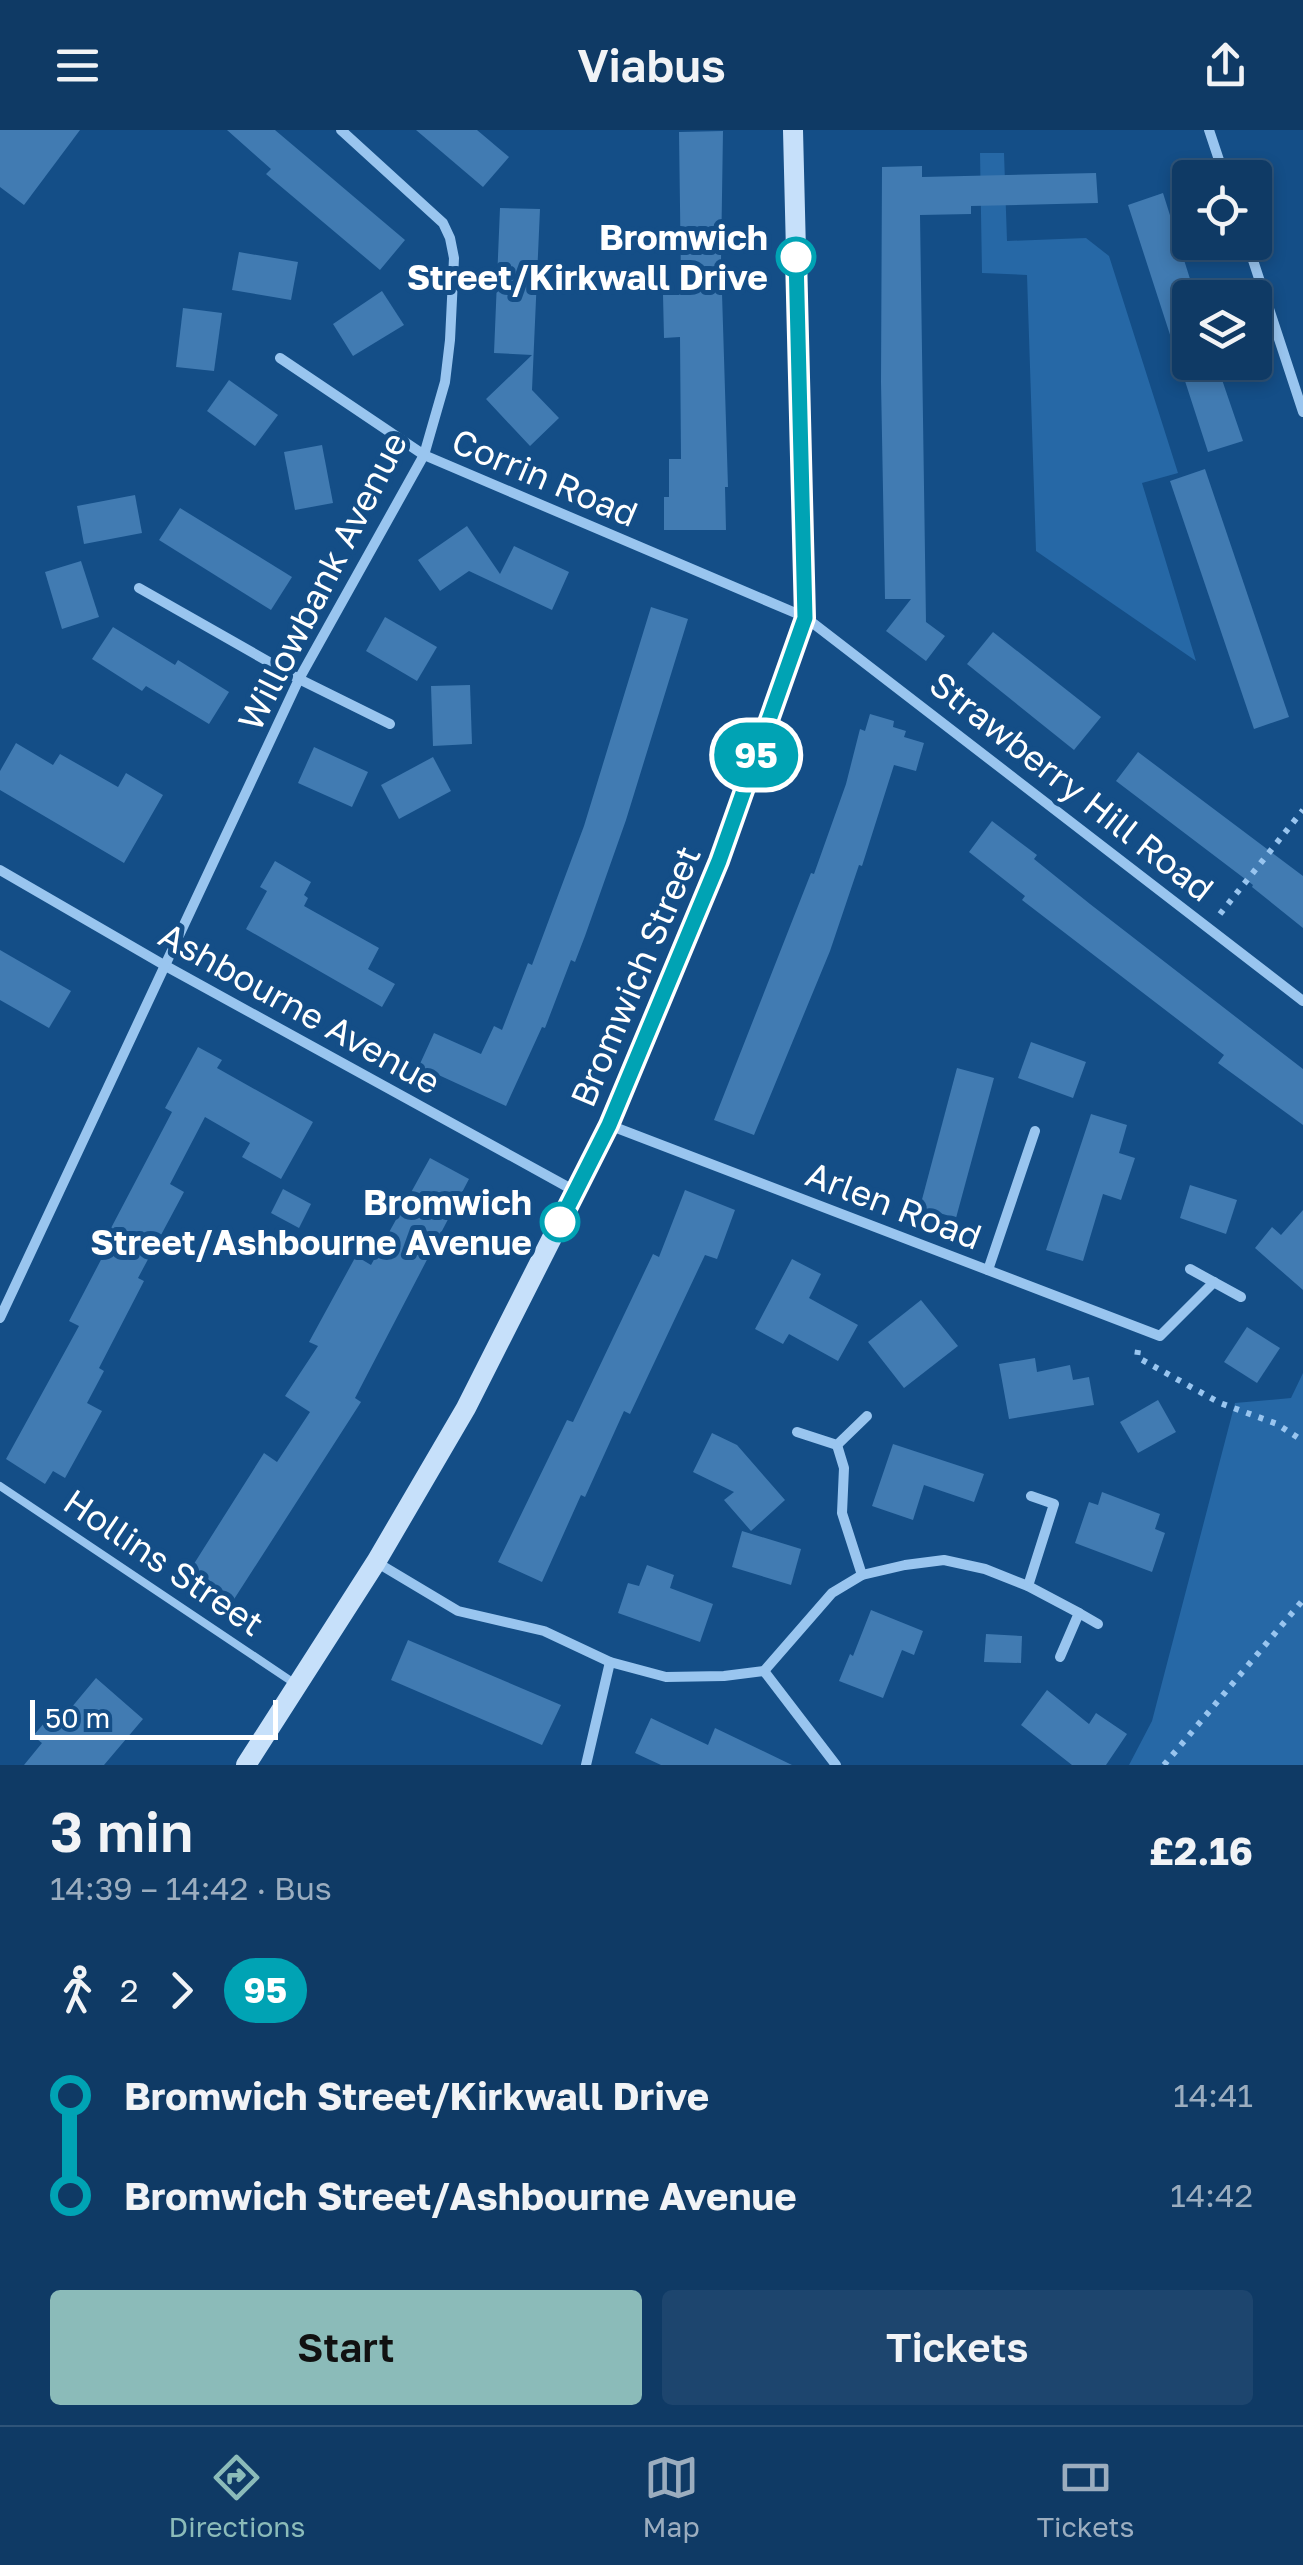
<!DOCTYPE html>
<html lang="en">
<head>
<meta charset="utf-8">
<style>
	:root { --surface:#0f3a65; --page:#1d456e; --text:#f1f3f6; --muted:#9badbf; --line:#2f5479; --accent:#8bbbb9 }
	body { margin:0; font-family:"Golos Text",sans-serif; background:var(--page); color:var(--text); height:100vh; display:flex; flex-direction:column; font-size:38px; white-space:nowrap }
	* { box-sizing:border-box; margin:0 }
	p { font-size:32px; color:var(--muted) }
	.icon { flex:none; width:55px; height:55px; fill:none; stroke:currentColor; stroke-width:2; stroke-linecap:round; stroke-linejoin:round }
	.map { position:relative; height:1635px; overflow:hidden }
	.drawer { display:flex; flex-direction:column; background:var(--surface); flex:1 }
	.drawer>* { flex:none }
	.badge { padding:0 20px; border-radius:32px; font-size:35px; line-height:65px }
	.buttons { position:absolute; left:1172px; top:30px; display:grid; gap:20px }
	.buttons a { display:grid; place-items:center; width:100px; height:100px; border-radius:10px; background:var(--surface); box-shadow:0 5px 15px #0003,0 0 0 2px var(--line); font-size:50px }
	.scale { position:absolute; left:30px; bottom:25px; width:248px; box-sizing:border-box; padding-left:10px; border:5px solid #fff; border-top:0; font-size:28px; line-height:35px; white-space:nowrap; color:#fff; -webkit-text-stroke:8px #144e87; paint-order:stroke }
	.map>.badge { position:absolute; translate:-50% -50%; box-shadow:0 0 0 5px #fff }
	.legs { display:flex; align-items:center; gap:15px; height:110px; padding:0 50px; font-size:32px }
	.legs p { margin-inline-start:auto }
	.summary { display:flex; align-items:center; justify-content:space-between; height:170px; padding:0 50px }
	h1 { font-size:55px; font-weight:600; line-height:75px }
	.cta { display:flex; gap:20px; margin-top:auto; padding:20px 50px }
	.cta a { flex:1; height:115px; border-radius:10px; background:var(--accent); color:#111; font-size:40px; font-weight:600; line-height:115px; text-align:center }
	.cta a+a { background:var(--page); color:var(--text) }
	ul { padding:0 50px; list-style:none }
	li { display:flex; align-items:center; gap:35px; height:100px; font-size:38px }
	li i { display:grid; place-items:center; width:15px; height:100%; margin:0 12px; background:currentColor }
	li i::after { content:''; width:25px; height:25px; margin:-12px; border:8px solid; border-radius:50%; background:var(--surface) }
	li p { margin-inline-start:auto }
	li:first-child i { background:linear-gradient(#0000 50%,currentColor 0) }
	li:last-child i { background:linear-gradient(currentColor 50%,#0000 0) }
	header { display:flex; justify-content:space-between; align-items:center; height:130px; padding:0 50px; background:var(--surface); font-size:45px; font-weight:600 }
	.dock { display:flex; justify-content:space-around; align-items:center; height:140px; border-top:2px solid var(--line); background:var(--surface); font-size:28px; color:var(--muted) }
	.dock a { display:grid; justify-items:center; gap:5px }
	.dock .on { color:var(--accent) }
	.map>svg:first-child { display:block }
	.green { fill:#2668a6 }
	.building { fill:#417bb2 }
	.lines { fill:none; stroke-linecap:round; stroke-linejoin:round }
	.path { stroke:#99c5ef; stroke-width:6; stroke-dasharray:5 8; stroke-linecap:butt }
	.lane { stroke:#99c5ef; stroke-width:8 }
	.street { stroke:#99c5ef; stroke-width:10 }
	.secondary { stroke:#c6e0fa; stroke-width:20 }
	.line-1-casing { stroke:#fff; stroke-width:22 }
	.line-1 { stroke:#00a3b4; stroke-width:15 }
	.stop-1-dot { fill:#fff; stroke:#00a3b4; stroke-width:5 }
	.labels { text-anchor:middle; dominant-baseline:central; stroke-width:10; stroke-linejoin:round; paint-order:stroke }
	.stop-label { font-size:35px; font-weight:bold; fill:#fff; stroke:#144e87; text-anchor:end }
	.street-label { font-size:35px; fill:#fff; stroke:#144e87 }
</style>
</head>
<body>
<header><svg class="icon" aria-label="menu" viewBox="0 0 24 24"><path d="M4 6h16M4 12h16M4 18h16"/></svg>Viabus<svg class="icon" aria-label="share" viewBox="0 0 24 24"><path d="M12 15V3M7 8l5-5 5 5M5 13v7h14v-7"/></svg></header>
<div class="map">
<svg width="1303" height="1635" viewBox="0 0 1303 1635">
	<rect width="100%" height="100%" fill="#144e87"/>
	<g class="green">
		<path d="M980 23H1004L1007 111 1086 108 1109 126 1178 343 1142 353 1196 531 1036 421 1027 145 982 143Z"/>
		<path d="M1303 1243V1635H1129L1152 1591 1235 1273 1291 1268Z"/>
	</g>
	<g class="building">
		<path d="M0 0H80L24 75 0 57Z"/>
		<path d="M227 0H275L405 110 380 140 266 44 271 39Z"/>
		<path d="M416 0H477L509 27 483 57Z"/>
		<path d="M723 1 721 131 728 357H725L726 400H664V367H669V329H681L680 207 664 208 663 165H679L681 150 679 2Z"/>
		<path d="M922 36V47L1096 43 1098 73 971 76V84L920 85 926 492 945 506 926 531 886 501 911 469H885L881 252 882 37Z"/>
		<path d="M1163 63 1196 168H1190V247L1218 238 1243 311 1208 322 1128 75Z"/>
		<path d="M500 78 540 79 532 260 559 288 530 316 486 269 532 225 494 223Z"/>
		<path d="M239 122 298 132 291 170 232 160Z"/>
		<path d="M382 161 404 195 353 226 333 194Z"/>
		<path d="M183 178 222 183 214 241 176 237Z"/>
		<path d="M229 250 278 285 255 316 207 281Z"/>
		<path d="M322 315 333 373 295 380 284 322Z"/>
		<path d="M1205 339 1289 587 1254 599 1170 351Z"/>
		<path d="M135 365 142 403 84 414 77 376Z"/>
		<path d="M180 378 292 447 271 480 159 410Z"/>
		<path d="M467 396 500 444 514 416 569 442 552 480 469 441 440 461 418 430Z"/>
		<path d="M81 431 99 487 62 499 45 442Z"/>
		<path d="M651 477 688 489 626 690 585 806 575 832 571 830 545 898 542 897 506 976 419 936 434 903 481 924 494 896 502 900 528 833 532 835 584 696Z"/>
		<path d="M385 487 437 517 417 551 366 521Z"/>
		<path d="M113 497 175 535 178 530 229 562 209 594 146 556 142 561 92 529Z"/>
		<path d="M993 502 1101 587 1074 620 967 534Z"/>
		<path d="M470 555 472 614 433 616 431 556Z"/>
		<path d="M870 584 894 591 893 597 906 601 904 607 924 613 916 641 894 635 862 736 859 735 830 821 754 1005 714 990 811 743 814 744 846 654 860 599 865 601Z"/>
		<path d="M16 613 53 635 60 624 118 657 126 643 163 665 124 733 0 660V641Z"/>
		<path d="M314 617 368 642 352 677 298 653Z"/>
		<path d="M1138 622 1303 746V798L1252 757 1253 755 1116 651Z"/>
		<path d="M433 627 451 661 399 689 381 655Z"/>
		<path d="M992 691 1037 725 1034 729 1090 774 1303 939V995L1218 933 1224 925 1022 770 1025 766 969 722Z"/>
		<path d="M275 731 311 752 304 765 308 768 304 776 379 818 368 839 395 854 382 877 246 799 267 761 260 757Z"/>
		<path d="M0 820 71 861 49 898 0 870Z"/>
		<path d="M1031 912 1086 932 1073 968 1018 948Z"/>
		<path d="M198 917 222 930 217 938 313 992 281 1049 242 1027 250 1013 205 987 170 1054 184 1062 138 1148 144 1151 99 1238 104 1241 87 1273 102 1281 65 1348 53 1341 45 1354 6 1329 79 1196 69 1191 115 1103 110 1100 172 982 165 978Z"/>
		<path d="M957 938 994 948 956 1088 920 1077Z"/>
		<path d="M1091 984 1127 995 1119 1023 1135 1028 1121 1070 1103 1064 1083 1131 1046 1120Z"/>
		<path d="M430 1028 469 1049 355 1268 361 1272 229 1477 185 1448 264 1323 277 1332 310 1282 285 1266 318 1216 309 1212 356 1126 371 1135Z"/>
		<path d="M1190 1055 1237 1070 1226 1104 1180 1088Z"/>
		<path d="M283 1059 311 1074 299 1098 271 1083Z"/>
		<path d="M685 1060 735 1080 717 1129 705 1125 630 1284 624 1281 585 1367 581 1365 542 1452 498 1432 567 1290 573 1292 653 1124 659 1127Z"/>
		<path d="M1303 1080V1160L1255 1118 1272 1097 1281 1105Z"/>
		<path d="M792 1129 821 1144 809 1168 858 1195 838 1231 789 1204 783 1214 755 1199Z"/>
		<path d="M921 1170 958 1216 904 1258 868 1212Z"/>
		<path d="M1247 1197 1280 1218 1257 1253 1224 1232Z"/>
		<path d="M1035 1228 1037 1242 1070 1235 1073 1250 1089 1247 1094 1275 1009 1289 999 1234Z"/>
		<path d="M1158 1270 1176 1302 1138 1323 1120 1292Z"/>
		<path d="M712 1303 737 1315 785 1370 751 1401 724 1370 734 1362 693 1342Z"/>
		<path d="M893 1314 984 1344 974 1372 924 1355 913 1390 872 1376Z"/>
		<path d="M1102 1362 1160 1384 1155 1399 1165 1403 1152 1442 1075 1413 1089 1372 1098 1375Z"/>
		<path d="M742 1401 801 1419 791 1455 732 1437Z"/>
		<path d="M647 1435 674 1445 670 1458 713 1474 700 1512 618 1483 628 1453 639 1456Z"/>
		<path d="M871 1480 923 1501 914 1525 902 1520 883 1568 839 1551 850 1524 853 1526Z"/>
		<path d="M986 1504 1022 1506 1021 1533 984 1532Z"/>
		<path d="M408 1510 561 1575 542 1615 391 1550Z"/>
		<path d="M96 1548 143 1589 104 1635H24L42 1613 33 1606 58 1577 66 1584Z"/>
		<path d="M1047 1560 1089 1594 1096 1583 1127 1604 1106 1635H1072L1021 1595Z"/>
		<path d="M651 1588 708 1615 715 1598 792 1635H661L635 1623Z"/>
	</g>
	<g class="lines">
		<g class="path">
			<path d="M1220 784 1303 680"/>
			<path d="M1138 1220 1137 1227 1220 1273 1277 1294 1303 1311"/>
			<path d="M1164 1635 1303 1470"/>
		</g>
		<path class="lane" d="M0 1356 297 1555"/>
		<g class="street">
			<path d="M1209 0 1225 48"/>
			<path d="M1247 112 1303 282"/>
			<path d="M280 228 424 325 805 487 1303 871"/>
			<path d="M139 458 299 549 390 594"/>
			<path d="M0 740 164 835 575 1061"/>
			<path d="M609 995 1160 1206 1214 1152"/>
			<path d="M1190 1139 1241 1167"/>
			<path d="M988 1140 1035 1001"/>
			<path d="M0 1188 299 549 424 325 445 252 450 210 454 128 450 108 443 93 341 0"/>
			<path d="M797 1302 837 1315 867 1286"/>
			<path d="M837 1315 844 1338 842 1383 862 1445"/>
			<path d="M376 1432 458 1481 544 1501 610 1532 666 1547 724 1546 764 1541 832 1463 862 1445 905 1435 944 1430 985 1439 1028 1456 1079 1483"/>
			<path d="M1028 1456 1054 1374 1031 1366"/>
			<path d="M1060 1527 1079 1483 1098 1494"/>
			<path d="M764 1541 836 1635"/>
			<path d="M586 1635 610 1532"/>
		</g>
		<path class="secondary" d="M246 1635 376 1432 466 1278 609 995 719 731 805 487 793 0"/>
	</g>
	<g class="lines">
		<defs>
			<path id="line-1" d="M560 1092 609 995 719 731 805 488 796 127"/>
		</defs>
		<use href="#line-1" class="line-1-casing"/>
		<use href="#line-1" class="line-1"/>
	</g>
	<g class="stop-1-dot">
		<circle cx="796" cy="127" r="18"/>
		<circle cx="560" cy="1092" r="18"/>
	</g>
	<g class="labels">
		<g class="stop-label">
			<text x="768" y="107">Bromwich<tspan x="768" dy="40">Street/Kirkwall Drive</tspan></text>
			<text x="532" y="1072">Bromwich<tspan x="532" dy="40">Street/Ashbourne Avenue</tspan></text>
		</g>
		<g class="street-label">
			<text transform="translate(545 347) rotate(23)">Corrin Road</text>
			<text transform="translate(322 451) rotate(-63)">Willowbank Avenue</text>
			<text transform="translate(1072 656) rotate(38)">Strawberry Hill Road</text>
			<text transform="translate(635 846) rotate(-67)">Bromwich Street</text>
			<text transform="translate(300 878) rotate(29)">Ashbourne Avenue</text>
			<text transform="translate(894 1075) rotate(21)">Arlen Road</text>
			<text transform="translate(164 1432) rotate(34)">Hollins Street</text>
		</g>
	</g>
</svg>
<div class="buttons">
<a><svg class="icon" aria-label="locate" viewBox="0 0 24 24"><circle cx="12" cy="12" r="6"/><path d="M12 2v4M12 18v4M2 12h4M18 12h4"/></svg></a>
<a><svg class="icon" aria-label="layers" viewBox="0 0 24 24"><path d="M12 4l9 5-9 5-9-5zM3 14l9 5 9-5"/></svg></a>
</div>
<div class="scale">50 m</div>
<b class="badge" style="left:756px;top:625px;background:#00a3b4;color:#fff">95</b>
</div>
<section class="drawer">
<div class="summary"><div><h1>3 min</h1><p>14:39 – 14:42 · Bus</p></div><b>£2.16</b></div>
<div class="legs"><svg class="icon" aria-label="walk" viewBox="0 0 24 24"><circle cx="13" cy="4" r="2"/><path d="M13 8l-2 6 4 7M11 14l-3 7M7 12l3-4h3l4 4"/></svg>2<svg class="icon" aria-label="forward" viewBox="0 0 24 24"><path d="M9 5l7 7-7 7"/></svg><b class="badge" style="background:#00a3b4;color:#fff">95</b></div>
<ul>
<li><i style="color:#00a3b4"></i><b>Bromwich Street/Kirkwall Drive</b><p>14:41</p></li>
<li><i style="color:#00a3b4"></i><b>Bromwich Street/Ashbourne Avenue</b><p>14:42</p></li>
</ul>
<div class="cta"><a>Start</a><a>Tickets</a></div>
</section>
<nav class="dock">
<a class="on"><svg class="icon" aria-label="directions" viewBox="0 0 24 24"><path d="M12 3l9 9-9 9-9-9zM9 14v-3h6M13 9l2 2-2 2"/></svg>Directions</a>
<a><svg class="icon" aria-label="map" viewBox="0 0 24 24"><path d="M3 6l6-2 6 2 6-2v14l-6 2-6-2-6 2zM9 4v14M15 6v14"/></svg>Map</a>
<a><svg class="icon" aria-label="tickets" viewBox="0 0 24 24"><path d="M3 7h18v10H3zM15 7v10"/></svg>Tickets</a>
</nav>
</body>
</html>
